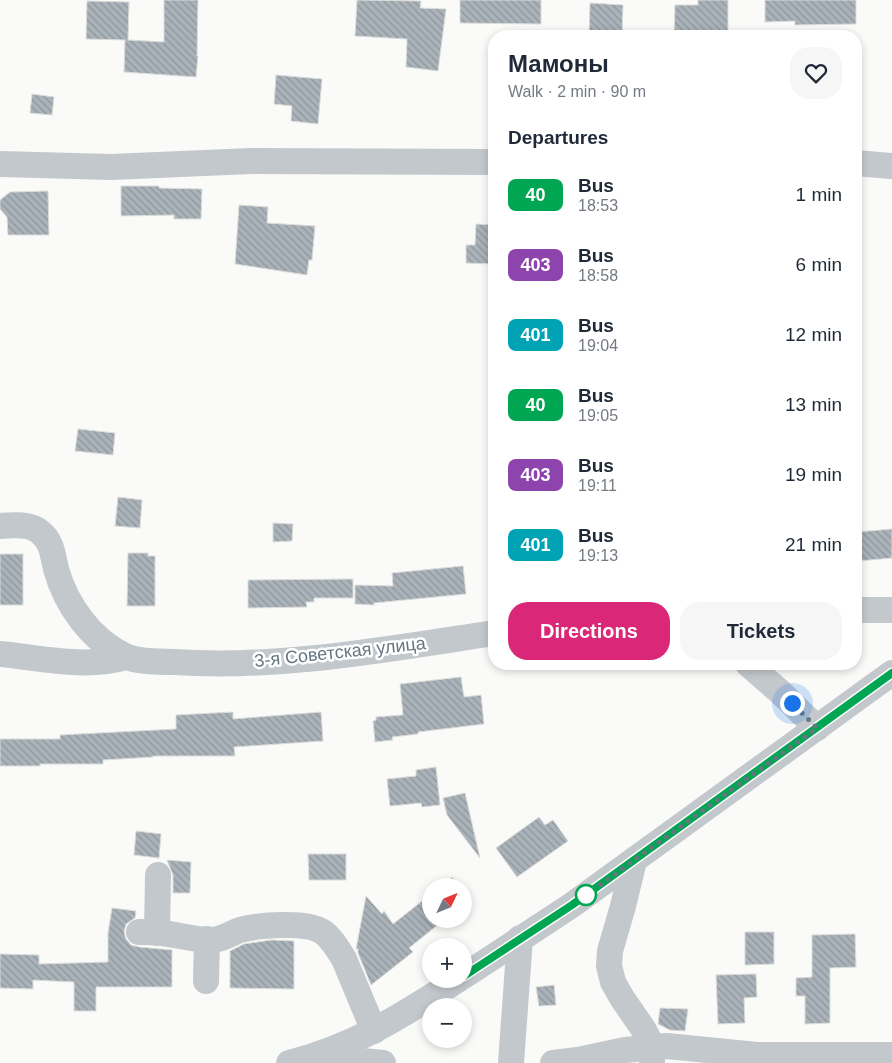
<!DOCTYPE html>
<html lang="en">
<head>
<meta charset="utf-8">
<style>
	:root { --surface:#fff; --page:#f6f6f7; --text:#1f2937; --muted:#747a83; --accent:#db2777 }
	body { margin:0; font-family:Arial,sans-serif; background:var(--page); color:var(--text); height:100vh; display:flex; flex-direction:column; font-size:19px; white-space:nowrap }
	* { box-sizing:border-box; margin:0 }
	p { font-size:16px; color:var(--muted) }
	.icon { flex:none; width:28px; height:28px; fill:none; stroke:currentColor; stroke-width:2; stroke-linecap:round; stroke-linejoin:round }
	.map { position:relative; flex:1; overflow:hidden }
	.side { position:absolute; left:488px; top:30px; width:374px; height:640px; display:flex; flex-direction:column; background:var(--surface); border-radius:20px; box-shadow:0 2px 8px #0003 }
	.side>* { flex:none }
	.badge { padding:0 10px; border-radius:8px; font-size:18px; line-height:32px }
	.needle { width:32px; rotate:47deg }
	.fabs { position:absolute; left:422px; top:878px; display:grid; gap:10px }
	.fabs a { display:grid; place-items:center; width:50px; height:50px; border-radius:50%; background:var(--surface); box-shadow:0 2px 8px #0003; font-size:25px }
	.you { position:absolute; width:25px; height:25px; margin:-12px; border:4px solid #fff; border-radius:50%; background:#1a73e8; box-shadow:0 0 0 8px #1a73e833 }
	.map>.badge { position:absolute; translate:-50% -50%; box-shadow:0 0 0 2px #fff }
	h2 { padding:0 20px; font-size:19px; line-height:45px }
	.round { display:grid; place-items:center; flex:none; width:52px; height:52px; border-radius:20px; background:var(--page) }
	.head { display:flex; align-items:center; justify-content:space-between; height:85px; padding:0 20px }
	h1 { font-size:24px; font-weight:700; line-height:38px }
	.action { display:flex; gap:10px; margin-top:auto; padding:10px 20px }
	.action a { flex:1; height:58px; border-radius:20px; background:var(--accent); color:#fff; font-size:20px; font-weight:700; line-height:58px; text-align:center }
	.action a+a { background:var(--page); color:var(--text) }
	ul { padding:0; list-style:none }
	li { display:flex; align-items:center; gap:15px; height:70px; padding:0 20px }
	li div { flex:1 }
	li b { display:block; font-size:19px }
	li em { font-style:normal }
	li .badge { min-width:55px; font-weight:700; text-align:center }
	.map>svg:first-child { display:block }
	.building { fill:url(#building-back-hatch); stroke:#dcdcda }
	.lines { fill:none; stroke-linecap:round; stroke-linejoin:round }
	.minor { stroke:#c3c8cc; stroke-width:26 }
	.line-casing { stroke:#fff; stroke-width:11 }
	.line { stroke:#00a651; stroke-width:8 }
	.walk { stroke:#657683; stroke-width:5; stroke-dasharray:0 9 }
	.stop-dot { fill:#fff; stroke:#00a651; stroke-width:2.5 }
	.labels { text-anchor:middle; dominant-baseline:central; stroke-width:5; stroke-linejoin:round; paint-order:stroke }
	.street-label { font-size:18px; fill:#657683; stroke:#fff }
</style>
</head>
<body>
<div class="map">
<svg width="892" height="1063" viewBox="0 0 892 1063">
	<defs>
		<pattern id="building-back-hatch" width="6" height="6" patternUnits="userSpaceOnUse" patternTransform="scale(1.25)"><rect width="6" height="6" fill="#aab3b9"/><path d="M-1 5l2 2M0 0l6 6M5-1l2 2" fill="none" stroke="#8e969c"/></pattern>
	</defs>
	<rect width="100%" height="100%" fill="#fafaf8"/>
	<g class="building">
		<path d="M164 0H198L197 56H198L196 77 124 72 125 40 86 39 87 1 129 2 128 40 164 42Z"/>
		<path d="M357 0 421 1 420 8 446 9 438 71 406 67 407 39 355 36Z"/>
		<path d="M460 0H541V24L460 23Z"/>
		<path d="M698 0H728V36H674L675 5H698Z"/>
		<path d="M765 0H856V24L795 25V21L765 22Z"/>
		<path d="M590 3 623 5 622 36H589Z"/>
		<path d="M276 75 322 79 318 124 291 121 292 106 274 104Z"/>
		<path d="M32 94 54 97 52 115 30 113Z"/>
		<path d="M121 186H159V188L202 189 201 219H174V215L121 216Z"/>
		<path d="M48 191 49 235H8L7 217 0 209V200L10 192Z"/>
		<path d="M239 205 268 207 267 223 315 226 312 260H309L307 275 235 264Z"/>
		<path d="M476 224 494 225V264L466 263V245H475Z"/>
		<path d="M78 429 115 433 113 455 75 451Z"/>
		<path d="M118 497 142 500 140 528 115 526Z"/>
		<path d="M273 523 293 524 292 541 273 542Z"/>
		<path d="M892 529V558L859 561 857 532Z"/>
		<path d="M128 553H148V556H155V606H127Z"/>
		<rect x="0" y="554" width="23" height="51"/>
		<path d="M463 566 466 594 374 603V605L355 604V585L393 586 392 573Z"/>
		<path d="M353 579V598H314V602H306L307 607 248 608V580Z"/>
		<path d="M461 677 464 697 481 695 484 724 418 732V734L392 737 393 740 375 742 373 721 376 720V717L403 715 400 684Z"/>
		<path d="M233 712V719L321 712 323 741 234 747 235 756H153V757L103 760V764H40V766H0V739H60V735L176 729V715Z"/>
		<path d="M436 767 440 805 422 807 421 803 390 806 387 779 416 776V770Z"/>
		<path d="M465 793 480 858 447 815 443 798Z"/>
		<path d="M539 817 545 825 553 820 568 841 517 877 496 848Z"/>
		<path d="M136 831 161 834 159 858 134 855Z"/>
		<path d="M308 854H346V880H309Z"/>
		<path d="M167 860 191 862 190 893H173V875Z"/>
		<path d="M452 877 460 886H441Z"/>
		<path d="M431 894V919H445L409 948 413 952 371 985 358 953V949H356L366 896 382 914 384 911 393 924Z"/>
		<path d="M112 908 136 911 135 918 126 924 124 932 126 939 131 945 139 947 172 950V987H96V1011H74V982L33 980V989L0 988V954L39 955V964L108 962V933Z"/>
		<path d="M745 932H774V964L745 965Z"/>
		<path d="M855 934 856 967 830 968V1023L805 1024V996H796V978L812 977V935Z"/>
		<path d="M271 940 294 941V989L230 988V951L244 944Z"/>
		<path d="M756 974 757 997 744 998 745 1023 718 1024 716 975Z"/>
		<path d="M554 985 556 1005 539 1006 536 987Z"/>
		<path d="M660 1008 688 1009 685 1031 670 1030 658 1024Z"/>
	</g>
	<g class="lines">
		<g class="minor">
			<path d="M855 163 892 166"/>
			<path d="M0 164 111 167 251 161 494 162"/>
			<path d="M0 526C13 525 30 523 40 532 52 541 53 556 56 569 66 605 91 640 125 656 137 662 160 662 174 662 281 669 388 649 494 633"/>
			<path d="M855 610H892"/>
			<path d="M0 654C41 658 85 669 126 657"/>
			<path d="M748 664 779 691 817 728"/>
			<path d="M634 861 623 906 610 951 609 966 613 982 622 998 644 1030 652 1046V1062"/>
			<path d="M139 932C147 932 155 932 162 933 179 935 195 940 211 940 222 940 231 933 240 930 258 925 307 921 323 932 332 939 338 949 344 959L374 1031"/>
			<path d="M157 933 158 875"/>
			<path d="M464 976 572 905 892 673"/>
			<path d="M206 981 207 939"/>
			<path d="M321 1057 383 1063"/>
			<path d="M289 1063C354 1047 403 1015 459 979"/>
			<path d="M511 1063 520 938"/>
			<path d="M553 1063 578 1060 625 1050 667 1046 757 1055H892"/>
		</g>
	</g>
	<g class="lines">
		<defs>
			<path id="line" d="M464 976 572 905 892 673"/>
		</defs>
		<use href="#line" class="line-casing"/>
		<use href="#line" class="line"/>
		<path class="walk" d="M586 895 817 728 792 703"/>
	</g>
	<circle class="stop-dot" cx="586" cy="895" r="10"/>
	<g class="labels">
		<g class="street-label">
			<text transform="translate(340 652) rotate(-6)">3-я Советская улица</text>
		</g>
	</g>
</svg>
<div class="fabs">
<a><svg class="needle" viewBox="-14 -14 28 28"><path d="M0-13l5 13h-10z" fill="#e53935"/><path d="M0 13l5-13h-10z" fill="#747a83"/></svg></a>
<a>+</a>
<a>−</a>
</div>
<div class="you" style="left:792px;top:703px"></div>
<section class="side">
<div class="head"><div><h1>Мамоны</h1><p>Walk · 2 min · 90 m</p></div><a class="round"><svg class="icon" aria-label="heart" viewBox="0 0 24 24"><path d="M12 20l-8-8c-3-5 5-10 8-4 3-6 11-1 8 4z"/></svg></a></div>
<h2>Departures</h2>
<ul>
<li><span class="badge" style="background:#00a651;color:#fff">40</span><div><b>Bus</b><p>18:53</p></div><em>1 min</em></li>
<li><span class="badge" style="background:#8e44ad;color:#fff">403</span><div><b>Bus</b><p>18:58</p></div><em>6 min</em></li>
<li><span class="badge" style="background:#00a3b4;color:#fff">401</span><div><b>Bus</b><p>19:04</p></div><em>12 min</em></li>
<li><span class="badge" style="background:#00a651;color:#fff">40</span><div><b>Bus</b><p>19:05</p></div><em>13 min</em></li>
<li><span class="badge" style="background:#8e44ad;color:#fff">403</span><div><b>Bus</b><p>19:11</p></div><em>19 min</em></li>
<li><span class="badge" style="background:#00a3b4;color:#fff">401</span><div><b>Bus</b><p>19:13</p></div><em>21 min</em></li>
</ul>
<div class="action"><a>Directions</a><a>Tickets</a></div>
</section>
</div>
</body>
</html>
